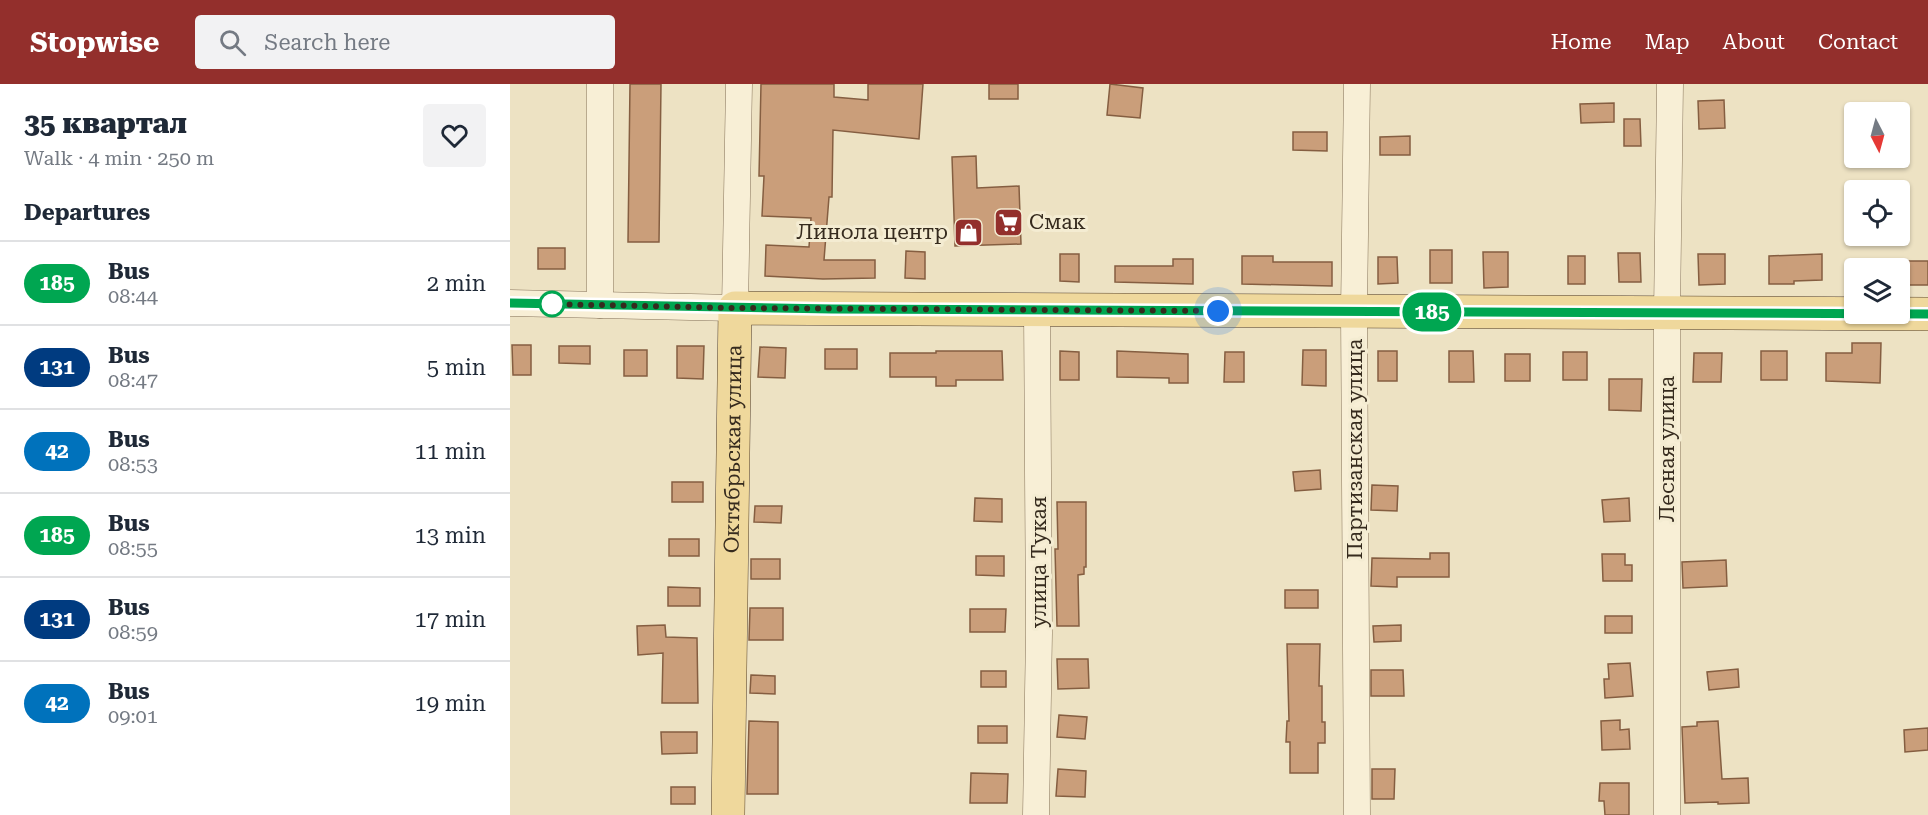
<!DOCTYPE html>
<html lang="en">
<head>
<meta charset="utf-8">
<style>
	:root { --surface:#fff; --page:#f2f2f3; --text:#1f2937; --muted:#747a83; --line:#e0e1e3; --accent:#932f2c }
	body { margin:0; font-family:"Roboto Serif",serif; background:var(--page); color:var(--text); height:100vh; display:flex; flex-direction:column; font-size:22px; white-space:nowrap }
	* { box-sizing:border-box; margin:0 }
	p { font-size:20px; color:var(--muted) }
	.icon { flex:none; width:33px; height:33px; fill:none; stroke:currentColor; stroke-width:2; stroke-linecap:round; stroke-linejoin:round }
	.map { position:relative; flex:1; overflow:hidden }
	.details { display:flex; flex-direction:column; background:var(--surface); width:510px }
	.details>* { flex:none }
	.badge { padding:0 12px; border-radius:20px; font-size:21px; line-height:39px }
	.needle { width:39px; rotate:174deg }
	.fabs { position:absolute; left:1334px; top:18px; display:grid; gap:12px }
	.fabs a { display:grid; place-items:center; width:66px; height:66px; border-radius:6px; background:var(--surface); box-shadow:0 2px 4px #0004; font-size:30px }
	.you { position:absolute; width:30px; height:30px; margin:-15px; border:4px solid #fff; border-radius:50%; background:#1a73e8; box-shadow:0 0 0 9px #1a73e833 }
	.map>.badge { position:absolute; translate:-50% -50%; box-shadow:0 0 0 3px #fff }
	h2 { padding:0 24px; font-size:22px; line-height:54px }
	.round { display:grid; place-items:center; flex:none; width:63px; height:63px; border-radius:6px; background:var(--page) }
	.summary { display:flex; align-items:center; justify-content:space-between; height:102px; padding:0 24px }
	h1 { font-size:28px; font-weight:800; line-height:45px }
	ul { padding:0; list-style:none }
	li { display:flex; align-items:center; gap:18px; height:84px; padding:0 24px; border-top:2px solid var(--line) }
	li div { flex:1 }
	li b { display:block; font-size:22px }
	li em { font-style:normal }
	li .badge { min-width:66px; font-weight:700; text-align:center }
	header { display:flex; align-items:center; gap:36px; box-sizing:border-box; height:84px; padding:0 30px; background:var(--accent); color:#fff }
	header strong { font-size:28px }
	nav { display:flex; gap:33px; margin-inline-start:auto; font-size:21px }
	.search { width:420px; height:54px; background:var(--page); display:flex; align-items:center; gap:15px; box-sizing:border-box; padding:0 21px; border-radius:6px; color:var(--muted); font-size:22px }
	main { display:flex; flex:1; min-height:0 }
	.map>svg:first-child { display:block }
	.building { fill:#ca9e7a; stroke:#855e41; stroke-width:1.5 }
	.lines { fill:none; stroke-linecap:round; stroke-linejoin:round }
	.minor-casing { stroke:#86735a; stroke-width:27 }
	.major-casing { stroke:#54412f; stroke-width:34 }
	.minor { stroke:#f8efd6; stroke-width:26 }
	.major { stroke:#efd89c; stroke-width:33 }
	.line-casing { stroke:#fff; stroke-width:14 }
	.line { stroke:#00a651; stroke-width:9 }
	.walk { stroke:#362b1e; stroke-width:6; stroke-dasharray:0 10.8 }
	.stop-dot { fill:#fff; stroke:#00a651; stroke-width:3 }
	.labels { text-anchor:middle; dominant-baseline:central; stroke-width:6; stroke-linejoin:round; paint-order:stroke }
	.poi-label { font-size:21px; fill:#362b1e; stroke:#f4ecd2; text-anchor:start }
	.street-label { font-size:21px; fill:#362b1e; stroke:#f4ecd2 }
</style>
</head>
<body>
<header>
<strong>Stopwise</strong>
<div class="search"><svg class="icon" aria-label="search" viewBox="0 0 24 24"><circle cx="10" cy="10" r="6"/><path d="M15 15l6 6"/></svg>Search here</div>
<nav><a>Home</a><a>Map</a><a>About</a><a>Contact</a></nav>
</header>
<main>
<section class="details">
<div class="summary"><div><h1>35 квартал</h1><p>Walk · 4 min · 250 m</p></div><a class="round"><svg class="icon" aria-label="heart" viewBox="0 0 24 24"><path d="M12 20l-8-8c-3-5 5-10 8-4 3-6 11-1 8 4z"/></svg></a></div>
<h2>Departures</h2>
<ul>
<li><span class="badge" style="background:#00a651;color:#fff">185</span><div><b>Bus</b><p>08:44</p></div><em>2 min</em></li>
<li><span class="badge" style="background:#003b80;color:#fff">131</span><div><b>Bus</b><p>08:47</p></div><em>5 min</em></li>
<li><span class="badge" style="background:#0072bc;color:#fff">42</span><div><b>Bus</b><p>08:53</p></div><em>11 min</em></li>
<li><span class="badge" style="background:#00a651;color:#fff">185</span><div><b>Bus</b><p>08:55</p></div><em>13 min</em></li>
<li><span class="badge" style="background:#003b80;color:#fff">131</span><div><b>Bus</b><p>08:59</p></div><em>17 min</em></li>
<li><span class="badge" style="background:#0072bc;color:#fff">42</span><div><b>Bus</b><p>09:01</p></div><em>19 min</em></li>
</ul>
</section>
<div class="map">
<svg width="1418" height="731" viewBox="0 0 1418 731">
	<rect width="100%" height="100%" fill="#ede2c3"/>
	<g class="building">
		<path d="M120 0H151L149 158H118Z"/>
		<path d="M251 0H324V13L358 16V0H413L409 55 323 46 322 113H319L314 176H365V194L313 195 255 192 256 161 299 163 301 134 252 132 254 92H249Z"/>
		<rect x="479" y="0" width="29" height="15"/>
		<path d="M600 0 633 4 630 34 597 31Z"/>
		<path d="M1214 16 1215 44 1189 45 1188 17Z"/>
		<path d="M1104 19V38L1071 39 1070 20Z"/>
		<path d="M1114 35H1130L1131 62H1114Z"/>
		<path d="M783 48H817V67L783 66Z"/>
		<path d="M900 52V71H870V53Z"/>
		<path d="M466 72 467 104 509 102 511 160 445 162 442 73Z"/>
		<rect x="28" y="164" width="27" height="21"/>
		<rect x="920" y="166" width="22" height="33"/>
		<path d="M396 167 415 168V195L395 194Z"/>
		<path d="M973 168H998V203L974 204Z"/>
		<path d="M1108 169H1130L1131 198H1109Z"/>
		<path d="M550 170H569V198L550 197Z"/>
		<path d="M1188 170H1215V200L1189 201Z"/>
		<path d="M1312 170V196L1284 197V200H1259V172Z"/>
		<path d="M732 172H763V178H822V202L732 200Z"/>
		<rect x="1058" y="172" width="17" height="28"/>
		<path d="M868 173H887L888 199 868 200Z"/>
		<path d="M663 175H683V200L605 198V182H663Z"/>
		<rect x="1389" y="177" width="29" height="24"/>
		<path d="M1342 259H1371L1370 299 1316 297V269H1342Z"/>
		<path d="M2 261H21V291H3Z"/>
		<path d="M49 262H80V280L49 279Z"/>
		<path d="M167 262H194L193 295 167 294Z"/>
		<path d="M250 263 276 264 275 294 248 293Z"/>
		<rect x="315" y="265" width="32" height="20"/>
		<rect x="114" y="266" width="23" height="26"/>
		<path d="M793 266H816V302L792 301Z"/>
		<path d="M426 267H492L493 296H446V302H426V293H380V269H426Z"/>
		<path d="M550 267 569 268V296H550Z"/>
		<path d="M607 267 678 270V299H659V294L607 293Z"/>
		<rect x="868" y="267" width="19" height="30"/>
		<path d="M939 267H963L964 298H939Z"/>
		<rect x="1251" y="267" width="26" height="29"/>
		<path d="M715 268H734V298H714Z"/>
		<rect x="1053" y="268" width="24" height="28"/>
		<path d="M1184 269H1212L1211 298H1183Z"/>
		<rect x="995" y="270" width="25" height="27"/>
		<path d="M1099 295H1132L1131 327 1099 326Z"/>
		<path d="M810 386 811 405 785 407 783 388Z"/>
		<rect x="162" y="398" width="31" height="20"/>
		<path d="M862 401 888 402 887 427 861 426Z"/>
		<path d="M465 414 492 415V438L464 437Z"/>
		<path d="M1119 414 1120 437 1094 438 1092 416Z"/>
		<path d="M547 418H576V483H574V490L568 491 569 542H547L545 465H548Z"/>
		<path d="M245 422H272L271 439 244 438Z"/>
		<rect x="159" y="455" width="30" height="17"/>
		<path d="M920 469H939V493H887V503L861 502 862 474 920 475Z"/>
		<path d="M1092 470H1115V481H1122V497H1093Z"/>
		<path d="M466 472H494V492L466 491Z"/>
		<rect x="241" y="475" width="29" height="20"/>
		<path d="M1216 476 1217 502 1173 504 1172 478Z"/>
		<path d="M158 503 190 504V522H158Z"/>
		<rect x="775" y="506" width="33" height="18"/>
		<path d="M240 524H273V556H239Z"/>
		<path d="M460 525H496L495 548H460Z"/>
		<rect x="1095" y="532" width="27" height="17"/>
		<path d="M155 541 156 553 187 554 188 619H152L153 569 128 571 127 542Z"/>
		<path d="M891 541V557L864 558 863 542Z"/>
		<path d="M777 560H810L809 602H812V638H815V659H808V689H780V658H776L777 637H779Z"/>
		<path d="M547 575H578L579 604 548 605Z"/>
		<path d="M1120 579 1123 612 1095 614 1094 595H1099L1098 580Z"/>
		<path d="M1228 585 1229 603 1199 606 1197 588Z"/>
		<path d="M861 586H893L894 612H861Z"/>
		<rect x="471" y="587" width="25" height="16"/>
		<path d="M241 591 265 592V610L240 609Z"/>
		<path d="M549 631 577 633 575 655 547 653Z"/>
		<path d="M1110 636V646L1119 645 1120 665 1092 666 1091 637Z"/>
		<path d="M239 637 268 638V710H237Z"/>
		<path d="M1208 637 1212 695 1238 694 1239 719 1208 720V718L1175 719 1172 643 1187 642V638Z"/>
		<rect x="468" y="642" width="29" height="17"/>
		<path d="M1418 644V666L1395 668 1394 646Z"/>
		<path d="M151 648H187V669L152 670Z"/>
		<path d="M548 685 576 687 575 713 546 712Z"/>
		<path d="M862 685H885L884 715H862Z"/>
		<path d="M461 689 498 690 497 719H460Z"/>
		<path d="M1090 699H1119V731H1095L1094 717H1089Z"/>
		<rect x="161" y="703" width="24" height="17"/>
	</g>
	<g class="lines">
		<defs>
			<g id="minor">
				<path d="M0 219 225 224 229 0"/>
				<path d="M90 221V0"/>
				<path d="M526 731 529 549 527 226"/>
				<path d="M847 731 844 227 847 0"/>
				<path d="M1157 731V229L1160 0"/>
			</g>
			<g id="major">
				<path id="s1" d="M218 731 225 224 1418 230"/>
			</g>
		</defs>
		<use href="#minor" class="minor-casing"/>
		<use href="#major" class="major-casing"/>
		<use href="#minor" class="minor"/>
		<use href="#major" class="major"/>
	</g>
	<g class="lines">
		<defs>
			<path id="line" d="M0 219 322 225 1418 230"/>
		</defs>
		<use href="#line" class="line-casing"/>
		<use href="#line" class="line"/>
		<path class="walk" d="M42 220H40L225 224 708 227"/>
	</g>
	<defs>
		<symbol id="supermarket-square" viewBox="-11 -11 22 22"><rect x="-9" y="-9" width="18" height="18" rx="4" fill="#932f2c" stroke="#f4ecd2"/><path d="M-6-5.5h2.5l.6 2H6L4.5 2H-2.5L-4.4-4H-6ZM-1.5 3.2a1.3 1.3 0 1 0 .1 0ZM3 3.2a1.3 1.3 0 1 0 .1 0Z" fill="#fff"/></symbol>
		<symbol id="shop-square" viewBox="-11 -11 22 22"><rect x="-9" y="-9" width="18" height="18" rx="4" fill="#932f2c" stroke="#f4ecd2"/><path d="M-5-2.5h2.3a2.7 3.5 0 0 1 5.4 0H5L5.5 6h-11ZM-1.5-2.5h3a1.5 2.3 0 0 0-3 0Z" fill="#fff"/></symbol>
	</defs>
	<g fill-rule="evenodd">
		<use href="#supermarket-square" x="482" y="122" width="33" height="33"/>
		<use href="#shop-square" x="442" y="132" width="33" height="33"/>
	</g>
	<circle class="stop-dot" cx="42" cy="220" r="12"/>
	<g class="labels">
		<g class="poi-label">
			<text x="519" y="138">Смак</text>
			<text x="438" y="148" text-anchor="end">Линола центр</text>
		</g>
		<g class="street-label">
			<text stroke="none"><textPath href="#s1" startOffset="366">Октябрьская улица</textPath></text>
			<text transform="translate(845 365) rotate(-90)">Партизанская улица</text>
			<text transform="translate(1157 365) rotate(-90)">Лесная улица</text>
			<text transform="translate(529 478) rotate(-90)">улица Тукая</text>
		</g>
	</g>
</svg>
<div class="fabs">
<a><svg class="needle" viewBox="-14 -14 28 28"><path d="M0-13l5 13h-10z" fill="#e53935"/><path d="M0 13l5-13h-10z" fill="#747a83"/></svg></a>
<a><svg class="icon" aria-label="locate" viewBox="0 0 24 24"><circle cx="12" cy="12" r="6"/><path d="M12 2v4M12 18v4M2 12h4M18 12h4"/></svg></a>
<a><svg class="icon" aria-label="layers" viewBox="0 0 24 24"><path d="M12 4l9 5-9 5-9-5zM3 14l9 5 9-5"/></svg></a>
</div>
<div class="you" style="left:708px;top:227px"></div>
<b class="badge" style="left:922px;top:228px;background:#00a651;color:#fff">185</b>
</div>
</main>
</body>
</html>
